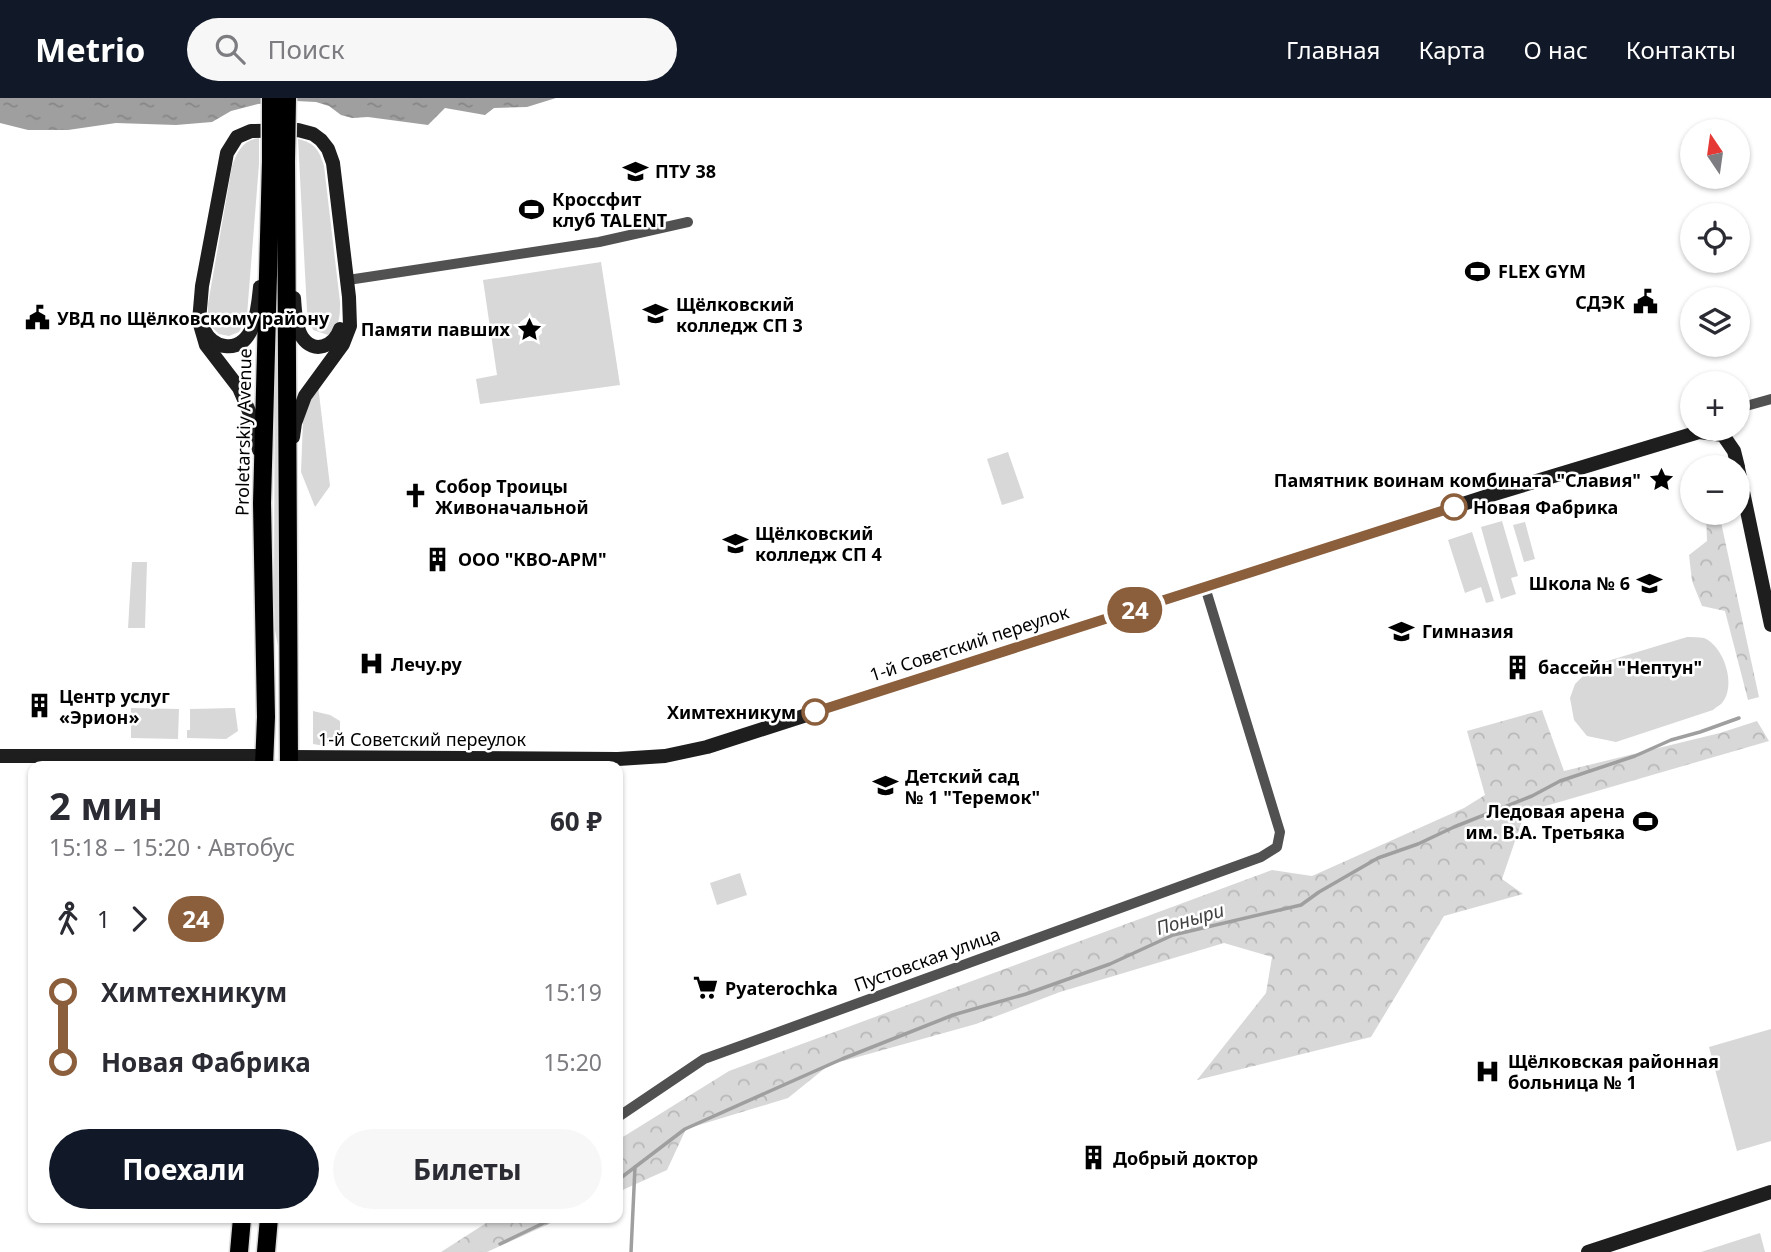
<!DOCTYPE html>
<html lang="ru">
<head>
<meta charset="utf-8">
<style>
	:root { --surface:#fff; --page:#f7f7f7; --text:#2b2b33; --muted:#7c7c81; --accent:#111827 }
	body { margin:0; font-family:"Noto Sans",sans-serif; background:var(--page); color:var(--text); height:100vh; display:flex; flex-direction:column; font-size:26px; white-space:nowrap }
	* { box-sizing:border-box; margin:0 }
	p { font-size:23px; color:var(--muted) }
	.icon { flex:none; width:38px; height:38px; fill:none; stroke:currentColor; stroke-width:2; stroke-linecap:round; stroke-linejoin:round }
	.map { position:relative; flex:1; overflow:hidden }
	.details { position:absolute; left:28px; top:663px; width:595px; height:462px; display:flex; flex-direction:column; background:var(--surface); border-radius:14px; box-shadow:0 2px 5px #0004 }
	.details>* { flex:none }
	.badge { padding:0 14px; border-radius:23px; font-size:24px; line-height:46px }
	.needle { width:46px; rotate:347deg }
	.tools { position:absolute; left:1680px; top:21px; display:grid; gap:14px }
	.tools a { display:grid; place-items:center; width:70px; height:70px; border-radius:50%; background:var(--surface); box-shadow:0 2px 5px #0004; font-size:35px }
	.map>.badge { position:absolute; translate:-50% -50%; box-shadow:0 0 0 4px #fff }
	.legs { display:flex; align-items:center; gap:10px; height:77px; padding:0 21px; font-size:23px }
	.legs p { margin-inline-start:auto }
	.summary { display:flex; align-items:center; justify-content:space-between; height:119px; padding:0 21px }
	h1 { font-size:38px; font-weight:700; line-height:52px }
	.button { display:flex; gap:14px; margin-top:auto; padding:14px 21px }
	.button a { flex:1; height:80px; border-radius:42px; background:var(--accent); color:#fff; font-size:28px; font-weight:700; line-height:80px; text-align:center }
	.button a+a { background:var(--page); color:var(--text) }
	ul { padding:0 21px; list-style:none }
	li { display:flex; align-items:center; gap:24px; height:70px; font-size:26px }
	li i { display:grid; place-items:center; width:10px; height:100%; margin:0 9px; background:currentColor }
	li i::after { content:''; width:18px; height:18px; margin:-9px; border:5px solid; border-radius:50%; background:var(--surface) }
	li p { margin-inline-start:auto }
	li:first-child i { background:linear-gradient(#0000 50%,currentColor 0) }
	li:last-child i { background:linear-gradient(currentColor 50%,#0000 0) }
	header { display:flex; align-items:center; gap:42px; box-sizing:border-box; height:98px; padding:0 35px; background:var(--accent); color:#fff }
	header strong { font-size:33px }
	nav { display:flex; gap:38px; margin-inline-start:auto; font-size:24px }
	.search { width:490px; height:63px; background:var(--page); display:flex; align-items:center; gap:18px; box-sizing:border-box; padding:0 24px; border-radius:38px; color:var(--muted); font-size:26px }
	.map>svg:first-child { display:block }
	.green { fill:#d8d8d8; fill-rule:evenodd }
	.forest { fill:url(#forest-crowns) }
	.water { fill:url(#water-ripples) }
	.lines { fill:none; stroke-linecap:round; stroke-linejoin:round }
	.stream { stroke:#9f9f9f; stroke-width:3.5 }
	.primary-casing { stroke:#dbdbdb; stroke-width:21 }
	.street { stroke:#515151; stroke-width:10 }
	.secondary { stroke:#1e1e1e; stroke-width:14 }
	.primary { stroke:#000; stroke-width:18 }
	.primary-bridge-casing { stroke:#dbdbdb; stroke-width:21; stroke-linecap:butt }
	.primary-bridge { stroke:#000; stroke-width:18 }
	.line-1-casing { stroke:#fff; stroke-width:16 }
	.line-1 { stroke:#8b5e3c; stroke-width:10 }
	.stop-1-dot { fill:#fff; stroke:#8b5e3c; stroke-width:3.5 }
	.labels { text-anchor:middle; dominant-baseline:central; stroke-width:5; stroke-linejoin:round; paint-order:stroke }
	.poi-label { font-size:18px; font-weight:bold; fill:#000; stroke:#fff; text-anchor:start }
	.street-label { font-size:18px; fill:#000; stroke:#fff }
	.stop-label { font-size:18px; font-weight:bold; fill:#000; stroke:#fff; text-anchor:start }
	.water-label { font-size:19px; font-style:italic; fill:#404040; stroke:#fff }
</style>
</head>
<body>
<header>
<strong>Metrio</strong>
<div class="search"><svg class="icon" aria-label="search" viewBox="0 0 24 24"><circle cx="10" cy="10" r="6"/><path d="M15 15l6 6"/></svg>Поиск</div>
<nav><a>Главная</a><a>Карта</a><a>О нас</a><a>Контакты</a></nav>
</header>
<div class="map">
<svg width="1771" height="1154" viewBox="0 0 1771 1154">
	<defs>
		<pattern id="forest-crowns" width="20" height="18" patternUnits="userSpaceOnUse" patternTransform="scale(1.75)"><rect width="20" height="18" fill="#d8d8d8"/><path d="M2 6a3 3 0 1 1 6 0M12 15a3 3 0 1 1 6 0" fill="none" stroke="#b8b8b8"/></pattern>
		<pattern id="water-ripples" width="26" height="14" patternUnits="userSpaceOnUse" patternTransform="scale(1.75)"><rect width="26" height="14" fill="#9f9f9f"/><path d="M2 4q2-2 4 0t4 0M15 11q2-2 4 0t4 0" fill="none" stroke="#878787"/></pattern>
	</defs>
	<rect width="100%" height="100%" fill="#fff"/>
	<g class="green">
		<path d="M259 40V66L247 217 239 234 229 238 219 236 208 226V206L232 68C237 54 243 42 259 40Z"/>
		<path d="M298 41C315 45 319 52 324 68L340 204C340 217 340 230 328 237L313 232 307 213Z"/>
		<path d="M601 164 620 287 480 306 476 281 497 277 483 182ZM527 219 535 220 541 226 542 235 534 243H526L518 236 520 224Z"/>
		<path d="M275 238H277L279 553 275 532 274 501Z"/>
		<path d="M318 287 330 388 315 409 301 374 303 323 305 312Z"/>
		<path d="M1008 354 1024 400 1002 407 987 361Z"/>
		<path d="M1502 423 1518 478 1511 480 1516 496 1501 501 1481 429Z"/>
		<path d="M1525 424 1535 461 1524 464 1513 427Z"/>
		<path d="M1472 434 1494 503 1486 505 1481 489 1465 495 1448 442Z"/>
		<path d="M132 464H147L145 530H128Z"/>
		<path d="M1687 539C1692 539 1699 539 1704 540 1724 548 1737 588 1722 605 1719 608 1716 609 1713 612L1616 644 1587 638 1574 622 1570 600 1575 586 1588 573 1604 564Z"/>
		<path d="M131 610 179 611 178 641 131 640Z"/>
		<path d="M235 610 238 633 226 641 187 640V632H190V611Z"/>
		<path d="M313 613 330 617 340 623V637C333 646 325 649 313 646Z"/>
		<path d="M740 775 747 797 717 807 710 785Z"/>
		<path d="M1771 931V1043L1737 1053 1709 949Z"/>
		<path d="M1760 1135 1765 1154H1701Z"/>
	</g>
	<g class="forest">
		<path d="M1706 415H1719L1759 599 1748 602 1725 513 1702 508 1692 483 1689 457 1707 443Z"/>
		<path d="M1542 612 1564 673 1720 635 1757 623 1769 643 1525 714 1502 781 1523 796 1444 818 1371 939 1197 982 1266 895 1272 859 1224 845 1060 894 976 926 829 967 788 1000 686 1031 667 1072 618 1094V1042L729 973 1272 772 1312 778 1464 710 1485 697 1467 633Z"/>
		<path d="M494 1120H562L487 1154H441Z"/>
	</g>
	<path class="water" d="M0 0H556L527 9 494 10 485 17 445 10 428 27 368 19 352 20 341 17 329 8 316 4 296 3 258 6 231 13 212 24 176 27 116 25 68 32H28L0 25Z"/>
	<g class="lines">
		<g class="stream">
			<path d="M618 1082 685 1031 842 961 953 917 1026 896 1110 866 1173 837 1301 807 1319 794 1378 760 1418 746 1454 729 1532 698 1560 683 1635 658 1671 642 1700 634 1739 620"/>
			<path d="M500 1146 554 1120"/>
			<path d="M631 1154 635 1069"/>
		</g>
		<defs>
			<g id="primary">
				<path d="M286 63 289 668"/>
				<path d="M264 668 266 619 262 405 271 63"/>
				<path d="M239 1154 242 1120"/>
				<path d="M266 1154 269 1120"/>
			</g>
		</defs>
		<use href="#primary" class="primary-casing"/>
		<g class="street">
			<path d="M348 182 599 144 688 124"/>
			<path d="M1738 314 1746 308 1771 301"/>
			<path d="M618 1019 704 961 1261 759 1277 749 1280 734 1205 489"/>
		</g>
		<g class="secondary">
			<path d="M294 200C295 212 295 228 302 239 314 257 334 248 340 231"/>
			<path d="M204 232C208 240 215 247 225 248 255 252 258 209 260 189"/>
			<path d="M259 352 253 323 246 306 239 290 206 247 199 223 202 188 227 55 237 39 251 33 298 32 313 36 321 42 328 51 333 65 349 199 350 228 343 246 305 298 295 325 293 339"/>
			<path d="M1738 370 1771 527"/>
			<path d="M0 658H266"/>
			<path d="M289 659 618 661 665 658 707 649 1494 396 1699 334 1723 337 1734 353 1738 369"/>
			<path d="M1588 1154 1771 1094"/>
		</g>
		<use href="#primary" class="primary"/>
		<defs>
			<g id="primary-bridge">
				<path d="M271 63V0"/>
				<path d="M286 63 287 0"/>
			</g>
		</defs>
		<use href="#primary-bridge" class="primary-bridge-casing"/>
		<use href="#primary-bridge" class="primary-bridge"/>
	</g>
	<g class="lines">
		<defs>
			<path id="line-1" d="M815 614 1454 409"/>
		</defs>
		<use href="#line-1" class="line-1-casing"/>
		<use href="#line-1" class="line-1"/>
	</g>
	<defs>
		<symbol id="university-bare" viewBox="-9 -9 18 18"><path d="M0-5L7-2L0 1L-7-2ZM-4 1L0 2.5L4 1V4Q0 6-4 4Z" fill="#000" stroke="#fff" stroke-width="2.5" paint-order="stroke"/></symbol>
		<symbol id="stadium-bare" viewBox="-9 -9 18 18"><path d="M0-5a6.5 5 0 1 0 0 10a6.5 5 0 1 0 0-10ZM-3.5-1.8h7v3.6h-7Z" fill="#000" stroke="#fff" stroke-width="2.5" paint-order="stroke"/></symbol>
		<symbol id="civic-bare" viewBox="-9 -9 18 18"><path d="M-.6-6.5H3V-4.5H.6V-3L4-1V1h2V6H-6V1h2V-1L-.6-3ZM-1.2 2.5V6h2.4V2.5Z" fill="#000" stroke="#fff" stroke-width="2.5" paint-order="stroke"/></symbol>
		<symbol id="sight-bare" viewBox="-9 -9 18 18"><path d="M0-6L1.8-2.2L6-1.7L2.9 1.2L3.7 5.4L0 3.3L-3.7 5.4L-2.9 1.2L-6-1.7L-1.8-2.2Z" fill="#000" stroke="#fff" stroke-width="2.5" paint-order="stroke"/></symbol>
		<symbol id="church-bare" viewBox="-9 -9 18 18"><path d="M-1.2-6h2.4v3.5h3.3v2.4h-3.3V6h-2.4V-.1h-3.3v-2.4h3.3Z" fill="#000" stroke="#fff" stroke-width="2.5" paint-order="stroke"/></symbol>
		<symbol id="building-bare" viewBox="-9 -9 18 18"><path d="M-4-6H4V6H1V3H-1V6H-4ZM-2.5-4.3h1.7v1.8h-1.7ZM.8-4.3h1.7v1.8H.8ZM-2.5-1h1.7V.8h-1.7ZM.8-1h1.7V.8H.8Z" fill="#000" stroke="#fff" stroke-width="2.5" paint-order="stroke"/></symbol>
		<symbol id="school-bare" viewBox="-9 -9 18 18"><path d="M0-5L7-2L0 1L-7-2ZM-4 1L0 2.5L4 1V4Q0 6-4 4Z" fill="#000" stroke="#fff" stroke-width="2.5" paint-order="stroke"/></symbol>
		<symbol id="hospital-bare" viewBox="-9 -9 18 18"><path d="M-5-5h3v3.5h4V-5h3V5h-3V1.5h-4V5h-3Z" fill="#000" stroke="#fff" stroke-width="2.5" paint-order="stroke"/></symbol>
		<symbol id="supermarket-bare" viewBox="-9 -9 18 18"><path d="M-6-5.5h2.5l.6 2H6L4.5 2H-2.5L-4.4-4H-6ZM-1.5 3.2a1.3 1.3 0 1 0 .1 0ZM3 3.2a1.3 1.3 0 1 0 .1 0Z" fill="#000" stroke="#fff" stroke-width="2.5" paint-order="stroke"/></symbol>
	</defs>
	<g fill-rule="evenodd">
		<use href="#university-bare" x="618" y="56" width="35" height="35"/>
		<use href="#stadium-bare" x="514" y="94" width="35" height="35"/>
		<use href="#stadium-bare" x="1460" y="156" width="35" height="35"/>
		<use href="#civic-bare" x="1628" y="186" width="35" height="35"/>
		<use href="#university-bare" x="638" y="198" width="35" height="35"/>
		<use href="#civic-bare" x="20" y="202" width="35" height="35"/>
		<use href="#sight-bare" x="512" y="214" width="35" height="35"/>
		<use href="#sight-bare" x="1644" y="364" width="35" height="35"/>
		<use href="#church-bare" x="398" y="380" width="35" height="35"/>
		<use href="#university-bare" x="718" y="428" width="35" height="35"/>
		<use href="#building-bare" x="420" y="444" width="35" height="35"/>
		<use href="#school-bare" x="1632" y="468" width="35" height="35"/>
		<use href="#school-bare" x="1384" y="516" width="35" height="35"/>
		<use href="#hospital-bare" x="354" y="548" width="35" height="35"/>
		<use href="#building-bare" x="1500" y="552" width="35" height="35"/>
		<use href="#building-bare" x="22" y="590" width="35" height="35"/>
		<use href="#school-bare" x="868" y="670" width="35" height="35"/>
		<use href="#stadium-bare" x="1628" y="706" width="35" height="35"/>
		<use href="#supermarket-bare" x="688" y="872" width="35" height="35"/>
		<use href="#hospital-bare" x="1470" y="956" width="35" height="35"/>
		<use href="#building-bare" x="1076" y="1042" width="35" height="35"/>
	</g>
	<g class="stop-1-dot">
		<circle cx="1454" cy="409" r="12"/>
		<circle cx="815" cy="614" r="12"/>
	</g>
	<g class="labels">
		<g class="poi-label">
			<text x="655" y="73">ПТУ 38</text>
			<text x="552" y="101">Кроссфит<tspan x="552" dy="21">клуб TALENT</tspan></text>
			<text x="1498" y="173">FLEX GYM</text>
			<text x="1625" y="204" text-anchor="end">СДЭК</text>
			<text x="676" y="206">Щёлковский<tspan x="676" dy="21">колледж СП 3</tspan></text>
			<text x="57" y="220">УВД по Щёлковскому району</text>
			<text x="510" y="231" text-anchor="end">Памяти павших</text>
			<text x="1641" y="382" text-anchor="end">Памятник воинам комбината "Славия"</text>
			<text x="435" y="388">Собор Троицы<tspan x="435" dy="21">Живоначальной</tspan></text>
			<text x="755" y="435">Щёлковский<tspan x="755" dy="21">колледж СП 4</tspan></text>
			<text x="458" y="461">ООО "КВО-АРМ"</text>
			<text x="1630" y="485" text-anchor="end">Школа № 6</text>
			<text x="1422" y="533">Гимназия</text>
			<text x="391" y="566">Лечу.ру</text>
			<text x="1538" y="569">бассейн "Нептун"</text>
			<text x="59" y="598">Центр услуг<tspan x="59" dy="21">«Эрион»</tspan></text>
			<text x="905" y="678">Детский сад<tspan x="905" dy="21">№ 1 "Теремок"</tspan></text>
			<text x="1625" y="713" text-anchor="end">Ледовая арена<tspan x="1625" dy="21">им. В.А. Третьяка</tspan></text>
			<text x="725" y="890">Pyaterochka</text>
			<text x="1508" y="963">Щёлковская районная<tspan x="1508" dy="21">больница № 1</tspan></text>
			<text x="1113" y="1060">Добрый доктор</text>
		</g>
		<g class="street-label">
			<text transform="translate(243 334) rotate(-89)">Proletarskiy Avenue</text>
			<text transform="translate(969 545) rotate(-18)">1-й Советский переулок</text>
			<text x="422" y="641">1-й Советский переулок</text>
			<text transform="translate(927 861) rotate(-20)">Пустовская улица</text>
		</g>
		<g class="stop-label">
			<text x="1473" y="409">Новая Фабрика</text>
			<text x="796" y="614" text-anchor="end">Химтехникум</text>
		</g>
		<g class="water-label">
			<text transform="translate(1190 821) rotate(-16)">Поныри</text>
		</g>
	</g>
</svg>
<div class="tools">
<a><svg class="needle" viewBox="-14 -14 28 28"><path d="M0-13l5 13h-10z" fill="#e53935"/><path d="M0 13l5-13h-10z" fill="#7c7c81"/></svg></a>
<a><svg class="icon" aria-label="locate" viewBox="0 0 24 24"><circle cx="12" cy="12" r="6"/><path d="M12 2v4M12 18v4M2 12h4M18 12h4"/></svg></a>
<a><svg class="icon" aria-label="layers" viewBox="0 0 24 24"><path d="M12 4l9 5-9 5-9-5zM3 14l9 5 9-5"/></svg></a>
<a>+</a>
<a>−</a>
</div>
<b class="badge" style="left:1135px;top:512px;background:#8b5e3c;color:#fff">24</b>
<section class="details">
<div class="summary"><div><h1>2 мин</h1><p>15:18 – 15:20 · Автобус</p></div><b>60 ₽</b></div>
<div class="legs"><svg class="icon" aria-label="walk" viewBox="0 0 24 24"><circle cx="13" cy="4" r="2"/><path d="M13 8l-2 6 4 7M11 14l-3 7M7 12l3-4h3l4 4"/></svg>1<svg class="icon" aria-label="forward" viewBox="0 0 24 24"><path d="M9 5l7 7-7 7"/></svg><b class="badge" style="background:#8b5e3c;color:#fff">24</b></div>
<ul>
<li><i style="color:#8b5e3c"></i><b>Химтехникум</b><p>15:19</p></li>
<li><i style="color:#8b5e3c"></i><b>Новая Фабрика</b><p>15:20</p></li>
</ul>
<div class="button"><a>Поехали</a><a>Билеты</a></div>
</section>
</div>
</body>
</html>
